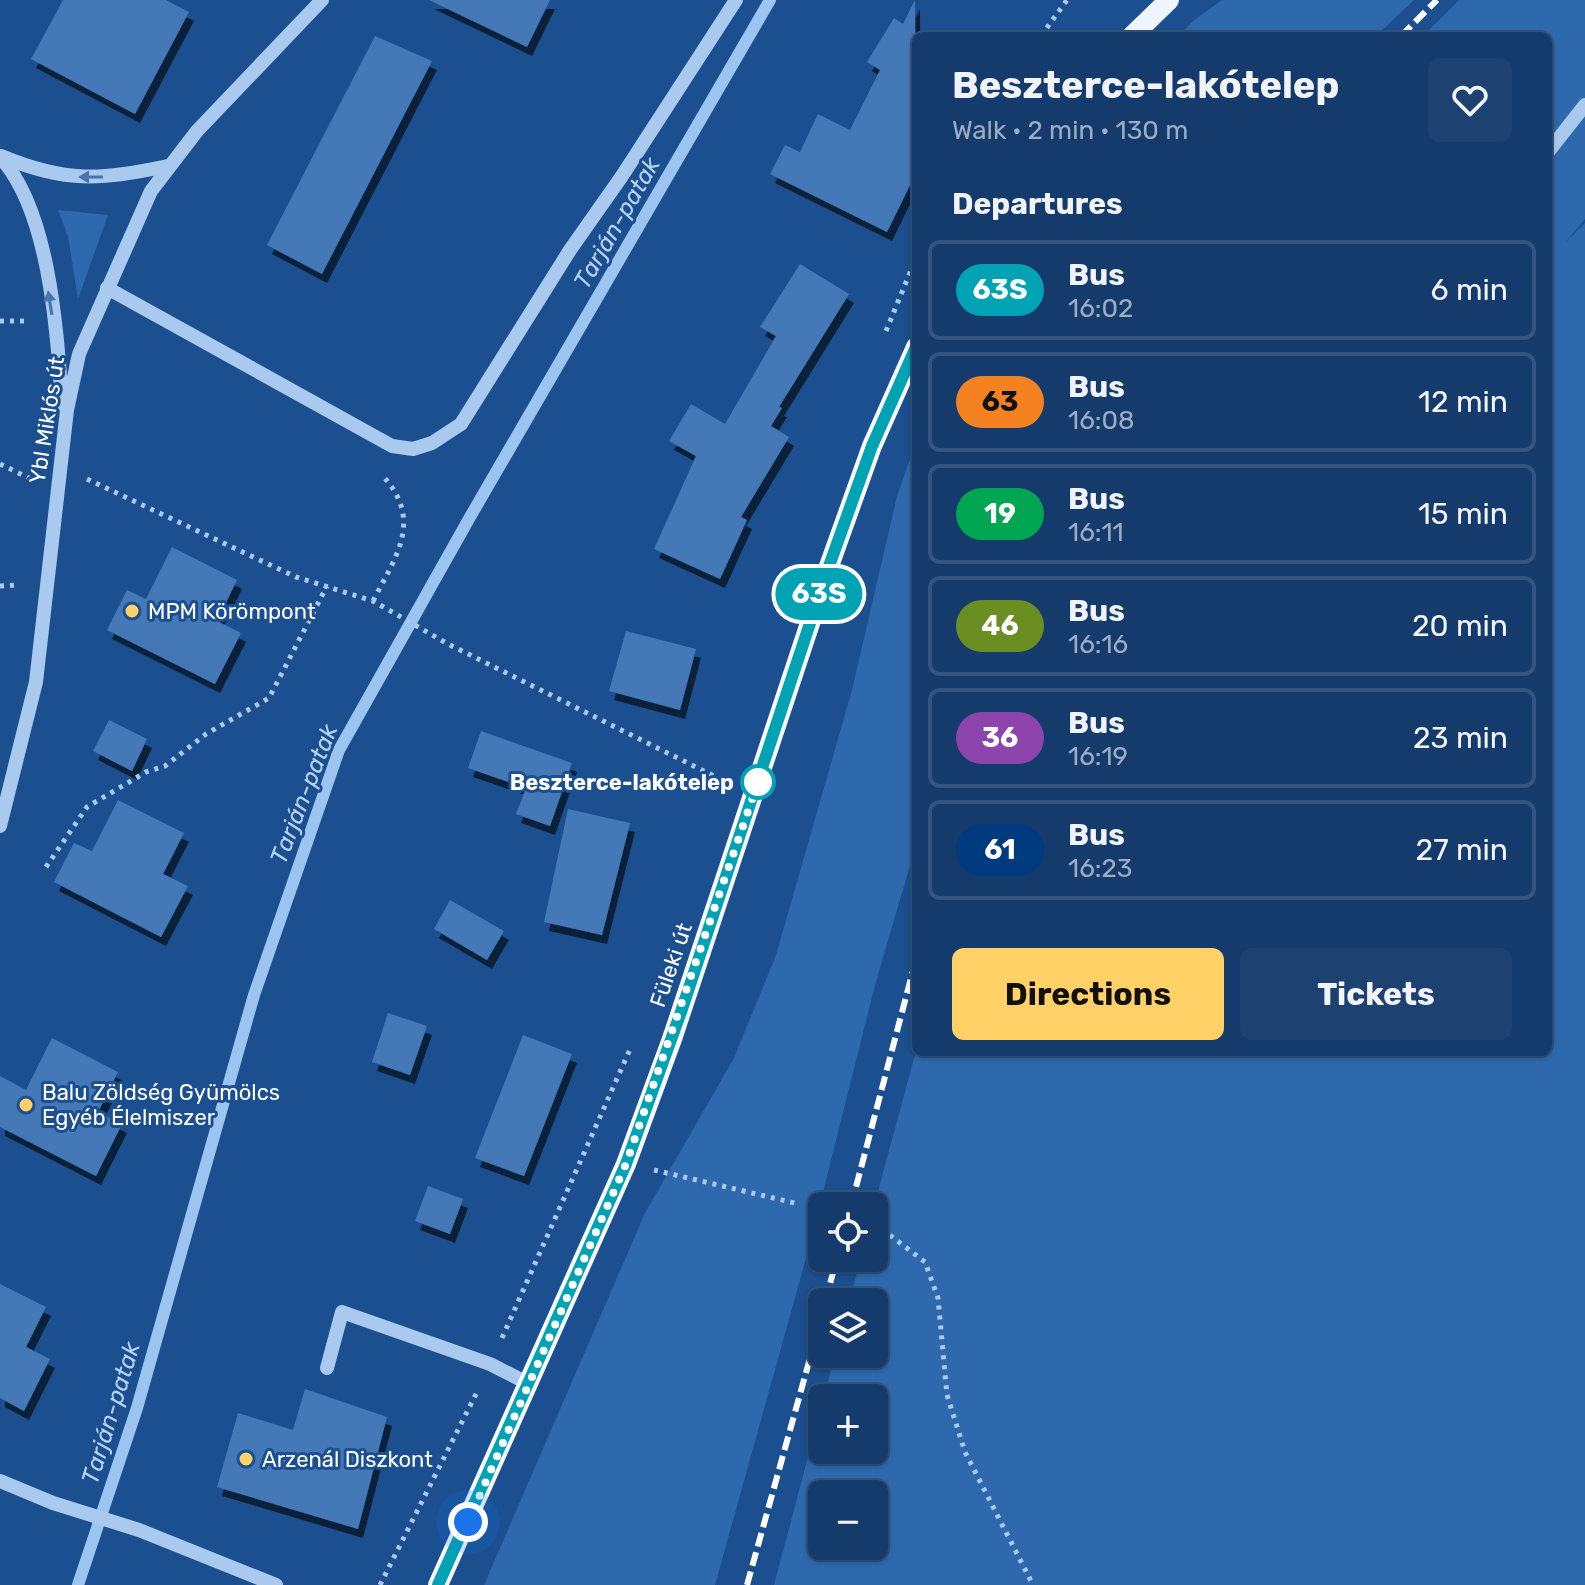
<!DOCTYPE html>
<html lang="en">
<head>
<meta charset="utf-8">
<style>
	:root { --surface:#143b6b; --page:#1d4271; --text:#f1f3f6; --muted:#9dadc1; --line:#33557e; --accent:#ffd166 }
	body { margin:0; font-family:Rubik,sans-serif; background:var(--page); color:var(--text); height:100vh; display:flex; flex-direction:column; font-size:30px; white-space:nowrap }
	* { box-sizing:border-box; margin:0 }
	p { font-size:26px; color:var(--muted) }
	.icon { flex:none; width:44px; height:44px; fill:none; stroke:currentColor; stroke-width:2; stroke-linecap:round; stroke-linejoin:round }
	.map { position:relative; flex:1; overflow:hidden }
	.side { position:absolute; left:912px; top:32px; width:640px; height:1024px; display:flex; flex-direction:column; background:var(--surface); border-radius:12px; box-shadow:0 2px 6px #0004,0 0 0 2px var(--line) }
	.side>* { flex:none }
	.badge { padding:0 16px; border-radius:26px; font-size:28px; line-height:52px }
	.controls { position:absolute; left:808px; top:1192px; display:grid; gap:16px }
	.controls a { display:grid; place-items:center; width:80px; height:80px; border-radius:12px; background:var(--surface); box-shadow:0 2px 6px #0004,0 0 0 2px var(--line); font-size:40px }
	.you { position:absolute; width:40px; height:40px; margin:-20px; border:6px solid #fff; border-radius:50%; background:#1a73e8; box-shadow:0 0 0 12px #1a73e833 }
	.map>.badge { position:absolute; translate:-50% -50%; box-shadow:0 0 0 4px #fff }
	h2 { padding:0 40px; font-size:30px; line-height:72px }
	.round { display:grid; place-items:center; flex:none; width:84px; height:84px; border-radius:12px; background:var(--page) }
	.overview { display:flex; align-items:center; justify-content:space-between; height:136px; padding:0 40px }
	h1 { font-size:38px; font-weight:700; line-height:60px }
	.button { display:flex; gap:16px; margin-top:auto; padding:16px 40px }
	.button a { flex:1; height:92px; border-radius:12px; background:var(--accent); color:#111; font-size:32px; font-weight:700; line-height:92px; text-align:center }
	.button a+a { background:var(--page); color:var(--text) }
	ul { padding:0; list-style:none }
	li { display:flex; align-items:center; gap:24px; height:100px; margin:0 16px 12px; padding:0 24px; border:4px solid var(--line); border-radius:12px }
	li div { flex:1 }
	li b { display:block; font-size:30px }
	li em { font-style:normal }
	li .badge { min-width:88px; font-weight:700; text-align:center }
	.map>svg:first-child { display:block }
	.green { fill:#2e69ad; fill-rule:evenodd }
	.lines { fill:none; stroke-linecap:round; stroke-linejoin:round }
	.stream { stroke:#9cc4f0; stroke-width:12 }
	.building { fill:#4478b7; filter:url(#shadow) }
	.path { stroke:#a9c9ee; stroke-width:5; stroke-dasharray:4 6; stroke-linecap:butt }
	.minor { stroke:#a9c9ee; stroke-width:14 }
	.major { stroke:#f0f6ff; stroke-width:20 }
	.rail { stroke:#fff; stroke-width:6; stroke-dasharray:14 6; stroke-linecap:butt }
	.oneway { fill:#4674ac }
	.line-casing { stroke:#fff; stroke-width:18 }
	.line { stroke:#00a3b4; stroke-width:12 }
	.walk { stroke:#fff; stroke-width:8; stroke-dasharray:0 14.4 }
	.poi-dot { fill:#ffd166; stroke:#1b4f8f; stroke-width:3 }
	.stop-dot { fill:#fff; stroke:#00a3b4; stroke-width:4 }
	.labels { text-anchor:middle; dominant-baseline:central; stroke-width:6; stroke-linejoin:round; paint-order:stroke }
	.street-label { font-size:22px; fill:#fff; stroke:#1b4f8f }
	.poi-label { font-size:22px; fill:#fff; stroke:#1b4f8f; text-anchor:start }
	.stop-label { font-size:22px; font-weight:bold; fill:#fff; stroke:#1b4f8f; text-anchor:end }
	.water-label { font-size:24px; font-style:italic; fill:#b5d3f5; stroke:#1b4f8f }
</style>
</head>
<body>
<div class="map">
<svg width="1585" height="1585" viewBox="0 0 1585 1585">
	<defs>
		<filter id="shadow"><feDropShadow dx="5" dy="9" stdDeviation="0" flood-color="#0009"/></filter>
	</defs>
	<rect width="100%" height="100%" fill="#1b4f8f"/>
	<g class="green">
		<path d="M1222 0H1414L1376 36H1179L1193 21Z"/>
		<path d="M1459 0H1585V219L1565 243 1585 223V1585H774L822 1404V1450H874V1398H824L835 1354H874V1302H849L861 1258H874V1206L916 1051 1548 1052V36H1423ZM822 1494H874V1546H822Z"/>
		<path d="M58 210 108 215 78 299 68 236Z"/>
		<path d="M916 442V845L875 985 810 1244 715 1585H484L645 1213 734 1058 776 955 852 690 897 496Z"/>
	</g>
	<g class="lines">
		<path class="stream" d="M78 1585 137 1408 254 995 339 750 470 517 770 0"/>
	</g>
	<g class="building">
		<path d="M63 0H166L189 12 135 114 31 59Z"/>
		<path d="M429 0H550L527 47Z"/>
		<path d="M915 0 916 173 887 232 770 174 785 145 800 152 818 114 850 130 880 70 867 62 894 18 903 24Z"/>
		<path d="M375 36 432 61 322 274 267 245Z"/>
		<path d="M800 264 849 294 779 407 782 408 771 426 789 437 741 517 747 520 720 579 654 549 696 456 669 441 691 404 725 424 776 336 760 327Z"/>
		<path d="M172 547 237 580 217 621 241 633 215 684 107 630 127 590 146 599Z"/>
		<path d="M626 631 696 649 680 710 609 691Z"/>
		<path d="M109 720 147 739 132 771 93 751Z"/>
		<path d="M481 731 572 763 550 826 516 814 526 788 468 768Z"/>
		<path d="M118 800 184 833 163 874 188 886 161 937 54 882 74 843 92 851Z"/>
		<path d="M568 809 630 823 602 935 544 922Z"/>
		<path d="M450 900 504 931 487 960 434 929Z"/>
		<path d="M388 1013 427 1026 410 1075 372 1062Z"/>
		<path d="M523 1035 572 1054 524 1176 475 1158Z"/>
		<path d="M52 1038 118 1072 98 1112 122 1124 96 1176 0 1127V1076L26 1090Z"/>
		<path d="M428 1186 463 1199 450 1234 415 1221Z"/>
		<path d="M0 1284 46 1307 26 1347 50 1359 24 1411 0 1398Z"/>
		<path d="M305 1389 387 1417 358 1529 217 1487 238 1413 293 1430Z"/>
	</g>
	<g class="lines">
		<g class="path">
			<path d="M1041 36 1067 0"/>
			<path d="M0 321H27"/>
			<path d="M886 331 916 258"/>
			<path d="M0 464 31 479"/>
			<path d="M87 479 296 577 373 601 448 644 724 781"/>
			<path d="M0 586 19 585"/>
			<path d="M373 601C396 556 424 520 382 475"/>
			<path d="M46 867 87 807 146 772 165 766 206 734 269 698 327 586"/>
			<path d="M654 1170 799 1204"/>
			<path d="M874 1223 925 1262 938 1298 947 1395 965 1452 1033 1585"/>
			<path d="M502 1338 631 1047"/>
			<path d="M380 1585 478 1390"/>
		</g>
		<g class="minor">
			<path d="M1548 152 1585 105"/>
			<path d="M1 156C66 183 100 180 168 166"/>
			<path d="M0 157C50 211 57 333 62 404"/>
			<path d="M107 288 392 446 413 449 432 443 461 424 570 250 622 176 736 0"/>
			<path d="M0 826 36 682 67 410 79 354 151 191 197 131 322 0"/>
			<path d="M327 1368 342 1312 490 1364 529 1384"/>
			<path d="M0 1481 53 1503 139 1530 276 1585"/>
		</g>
		<g class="major">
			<path d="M1132 36 1169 0"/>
			<path d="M438 1585 626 1164 672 1039 828 569 872 446 916 347"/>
		</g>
		<g class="rail">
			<path d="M1401 36 1437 0"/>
			<path d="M851 1206 916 959"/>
			<path d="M825 1302 837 1258"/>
			<path d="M747 1585 822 1315"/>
		</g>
	</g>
	<defs><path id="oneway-solid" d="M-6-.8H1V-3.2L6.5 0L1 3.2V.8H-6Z" transform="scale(2)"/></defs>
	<g class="oneway">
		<use href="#oneway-solid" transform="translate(91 177) rotate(180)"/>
		<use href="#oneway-solid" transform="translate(50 303) rotate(-99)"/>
	</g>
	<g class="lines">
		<defs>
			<path id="line" d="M438 1585 626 1164 681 1012 828 569 872 446 916 347"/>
		</defs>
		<use href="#line" class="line-casing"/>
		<use href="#line" class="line"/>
		<path class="walk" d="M468 1522 626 1164 763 768 758 782"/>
	</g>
	<g class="poi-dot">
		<circle cx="132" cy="611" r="8"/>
		<circle cx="26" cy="1105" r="8"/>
		<circle cx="246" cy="1459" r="8"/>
	</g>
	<circle class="stop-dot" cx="758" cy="782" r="16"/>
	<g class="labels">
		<g class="street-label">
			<text transform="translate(47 420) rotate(-81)">Ybl Miklós út</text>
			<text transform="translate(671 965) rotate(-71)">Füleki út</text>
		</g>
		<g class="poi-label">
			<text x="148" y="611">MPM Körömpont</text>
			<text x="42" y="1092">Balu Zöldség Gyümölcs<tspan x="42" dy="25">Egyéb Élelmiszer</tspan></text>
			<text x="262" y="1459">Arzenál Diszkont</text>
		</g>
		<g class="stop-label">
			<text x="734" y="782">Beszterce-lakótelep</text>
		</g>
		<g class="water-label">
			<text transform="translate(617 223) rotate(-60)">Tarján-patak</text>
			<text transform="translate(304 794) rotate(-69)">Tarján-patak</text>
			<text transform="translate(111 1413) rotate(-73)">Tarján-patak</text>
		</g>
	</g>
</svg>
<div class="controls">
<a><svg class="icon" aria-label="locate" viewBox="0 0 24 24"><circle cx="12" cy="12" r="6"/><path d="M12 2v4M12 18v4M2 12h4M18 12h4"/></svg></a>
<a><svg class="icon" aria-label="layers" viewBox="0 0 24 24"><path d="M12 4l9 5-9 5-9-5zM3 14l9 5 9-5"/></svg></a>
<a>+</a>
<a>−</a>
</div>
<div class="you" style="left:468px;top:1522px"></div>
<b class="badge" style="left:819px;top:594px;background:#00a3b4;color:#fff">63S</b>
<section class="side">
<div class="overview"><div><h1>Beszterce-lakótelep</h1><p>Walk · 2 min · 130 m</p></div><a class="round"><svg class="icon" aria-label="heart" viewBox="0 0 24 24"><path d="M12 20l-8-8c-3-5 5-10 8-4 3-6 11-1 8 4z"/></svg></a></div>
<h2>Departures</h2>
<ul>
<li><span class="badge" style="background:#00a3b4;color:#fff">63S</span><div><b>Bus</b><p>16:02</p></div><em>6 min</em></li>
<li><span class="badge" style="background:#f58220;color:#111">63</span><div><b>Bus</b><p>16:08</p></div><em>12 min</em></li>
<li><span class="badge" style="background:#00a651;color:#fff">19</span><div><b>Bus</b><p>16:11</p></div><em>15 min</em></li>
<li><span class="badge" style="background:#6b8e23;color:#fff">46</span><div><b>Bus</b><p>16:16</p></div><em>20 min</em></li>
<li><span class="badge" style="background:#8e44ad;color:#fff">36</span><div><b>Bus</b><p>16:19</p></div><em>23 min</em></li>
<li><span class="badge" style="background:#003b80;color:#fff">61</span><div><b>Bus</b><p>16:23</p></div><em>27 min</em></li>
</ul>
<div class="button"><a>Directions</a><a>Tickets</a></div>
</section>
</div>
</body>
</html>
